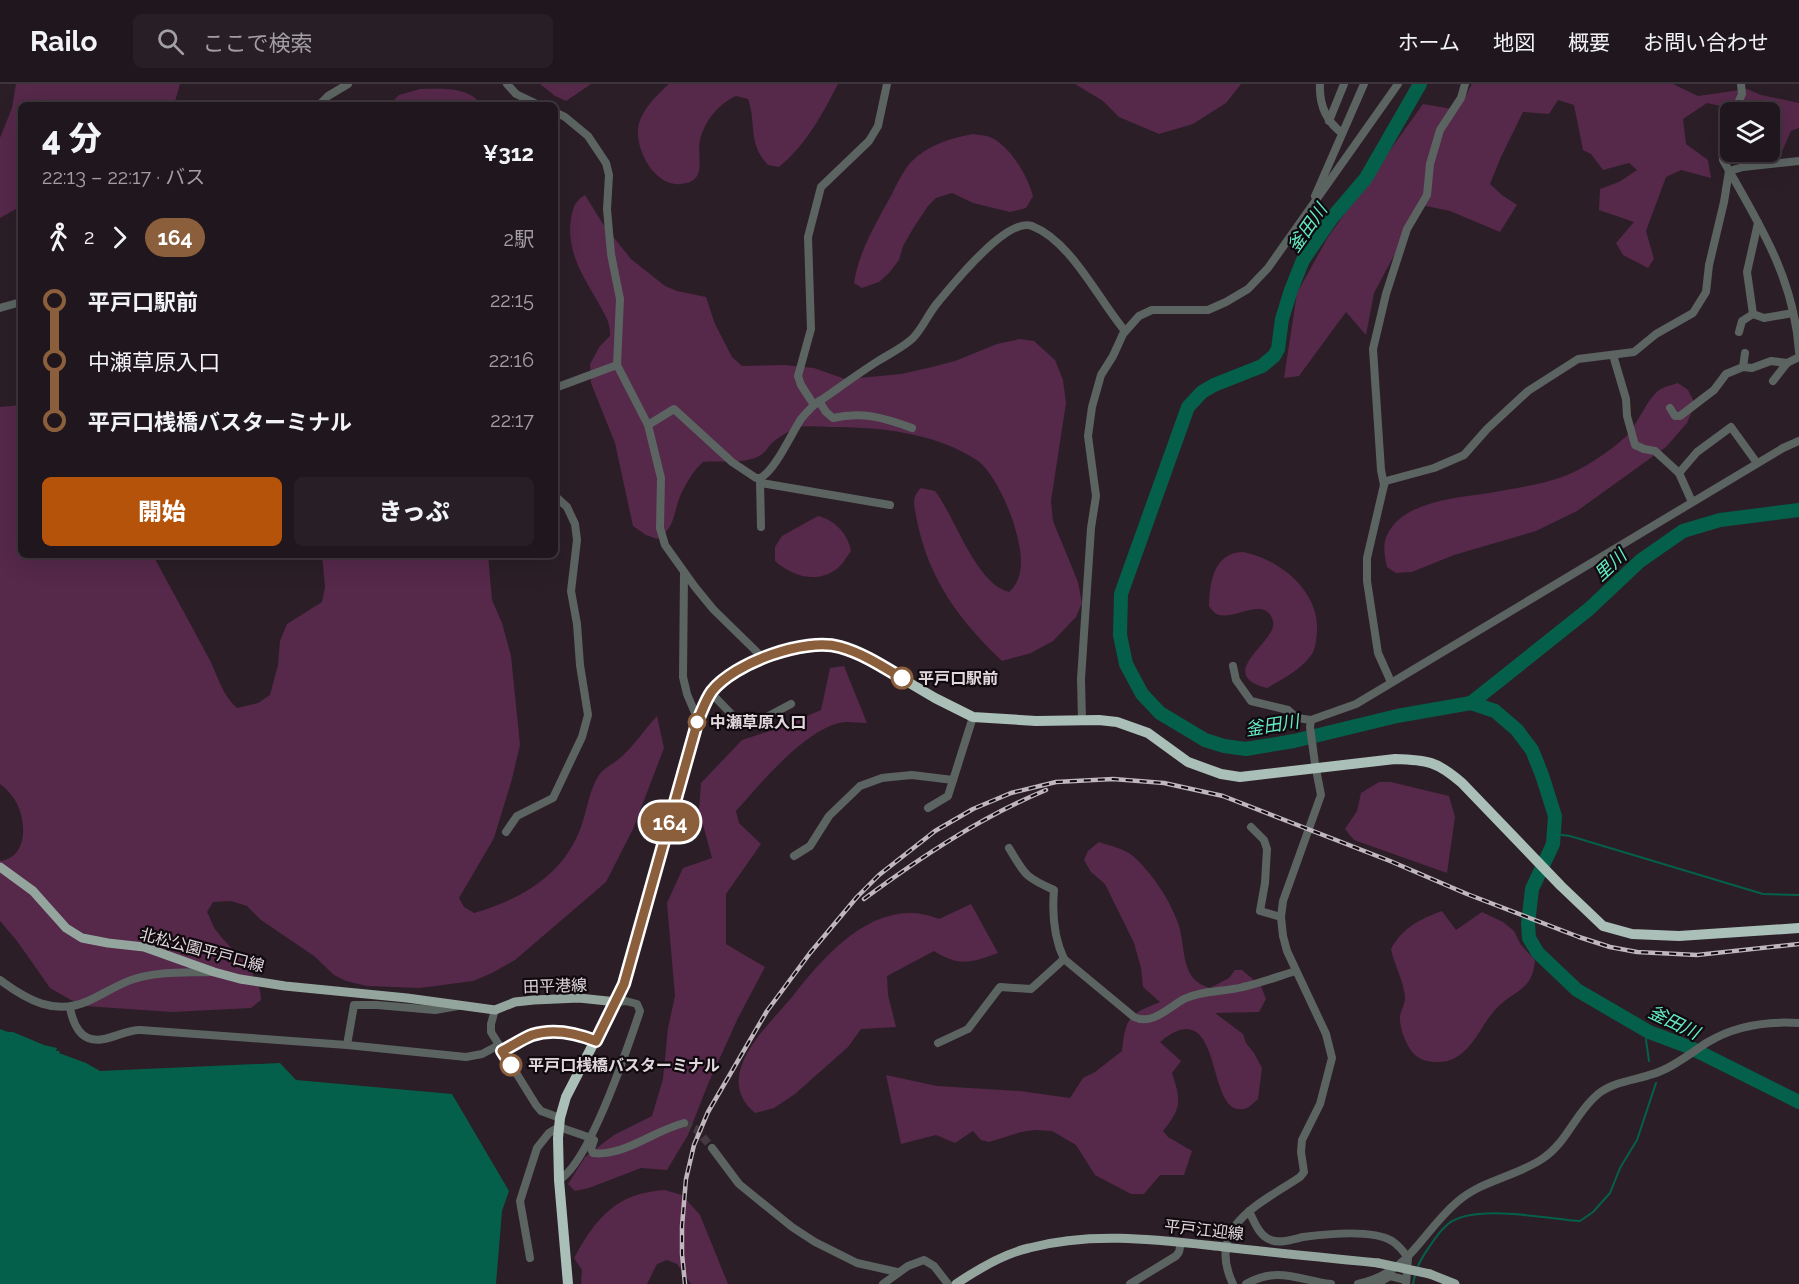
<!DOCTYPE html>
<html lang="ja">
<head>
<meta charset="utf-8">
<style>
	:root { --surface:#20161d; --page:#281f26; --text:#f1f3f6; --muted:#a29fa4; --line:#3d353b; --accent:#b45309 }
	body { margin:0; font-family:Raleway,"Noto Sans JP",sans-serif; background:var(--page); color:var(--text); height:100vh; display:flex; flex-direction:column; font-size:22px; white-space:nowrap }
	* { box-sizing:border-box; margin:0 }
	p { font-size:20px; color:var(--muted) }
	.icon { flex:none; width:33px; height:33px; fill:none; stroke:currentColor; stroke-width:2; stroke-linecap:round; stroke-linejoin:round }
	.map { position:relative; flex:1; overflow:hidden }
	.side { position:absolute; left:18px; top:18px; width:540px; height:456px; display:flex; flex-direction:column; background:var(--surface); border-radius:9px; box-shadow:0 6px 24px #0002,0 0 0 2px var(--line) }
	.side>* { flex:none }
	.badge { padding:0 12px; border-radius:20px; font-size:21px; line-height:39px }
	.tools { position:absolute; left:1720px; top:18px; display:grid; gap:12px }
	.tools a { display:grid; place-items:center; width:60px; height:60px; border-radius:9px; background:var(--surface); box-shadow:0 6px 24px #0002,0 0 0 2px var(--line); font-size:30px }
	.map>.badge { position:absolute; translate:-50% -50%; box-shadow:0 0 0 3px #fff }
	.legs { display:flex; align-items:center; gap:9px; height:66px; padding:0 24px; font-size:20px }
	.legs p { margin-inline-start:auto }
	.overview { display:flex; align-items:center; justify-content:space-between; height:102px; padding:0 24px }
	h1 { font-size:33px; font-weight:800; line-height:45px }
	.cta { display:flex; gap:12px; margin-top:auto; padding:12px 24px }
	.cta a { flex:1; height:69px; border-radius:9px; background:var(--accent); color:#fff; font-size:24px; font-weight:800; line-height:69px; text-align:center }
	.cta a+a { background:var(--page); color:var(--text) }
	ul { padding:0 24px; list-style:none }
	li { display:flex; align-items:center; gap:21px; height:60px; font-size:22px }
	li i { display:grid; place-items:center; width:9px; height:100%; margin:0 8px; background:currentColor }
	li i::after { content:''; width:15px; height:15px; margin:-8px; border:4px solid; border-radius:50%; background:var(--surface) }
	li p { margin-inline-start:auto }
	li:first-child i { background:linear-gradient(#0000 50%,currentColor 0) }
	li:last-child i { background:linear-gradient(currentColor 50%,#0000 0) }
	header { display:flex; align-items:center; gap:36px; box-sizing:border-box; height:84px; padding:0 30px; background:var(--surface); border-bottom:2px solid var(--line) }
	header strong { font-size:28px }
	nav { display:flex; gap:33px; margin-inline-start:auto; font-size:21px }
	.search { width:420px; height:54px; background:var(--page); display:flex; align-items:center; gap:15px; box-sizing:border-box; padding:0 21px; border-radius:9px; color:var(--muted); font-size:22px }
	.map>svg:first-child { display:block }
	.green { fill:#56284a }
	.water { fill:#05604b }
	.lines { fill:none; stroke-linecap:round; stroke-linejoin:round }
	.stream { stroke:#05604b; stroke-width:2 }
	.river { stroke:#05604b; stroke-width:14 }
	.minor-tunnel { stroke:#463a42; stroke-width:8; stroke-dasharray:8 4; stroke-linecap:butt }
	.minor { stroke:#5b6461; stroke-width:8 }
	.major { stroke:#94a59e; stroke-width:9 }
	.highway { stroke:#aabfb7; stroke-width:10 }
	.rail-casing { stroke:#c0b6bd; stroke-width:4.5 }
	.rail { stroke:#100a0e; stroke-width:2; stroke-dasharray:7; stroke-linecap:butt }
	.major-bridge { stroke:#94a59e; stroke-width:9 }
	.line-1-casing { stroke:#fff; stroke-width:14 }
	.line-1 { stroke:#8b5e3c; stroke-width:9 }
	.stop-1-dot { fill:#fff; stroke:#8b5e3c; stroke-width:3 }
	.labels { text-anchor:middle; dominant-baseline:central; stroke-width:4.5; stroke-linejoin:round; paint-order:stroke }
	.stop-label { font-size:16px; font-weight:bold; fill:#e1d8de; stroke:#100a0e; text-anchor:start }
	.street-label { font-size:16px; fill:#e1d8de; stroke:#100a0e }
	.water-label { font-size:18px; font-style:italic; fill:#62edc5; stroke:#100a0e }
</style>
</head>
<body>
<header>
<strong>Railo</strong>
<div class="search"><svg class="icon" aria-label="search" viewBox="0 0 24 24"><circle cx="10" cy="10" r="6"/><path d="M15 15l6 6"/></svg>ここで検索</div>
<nav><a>ホーム</a><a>地図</a><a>概要</a><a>お問い合わせ</a></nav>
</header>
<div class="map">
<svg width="1799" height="1200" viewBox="0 0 1799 1200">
	<rect width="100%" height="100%" fill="#2b1e27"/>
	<g class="green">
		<path d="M16 0H180L174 21H21V122L0 134V54L12 24Z"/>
		<path d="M540 0H591L566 17 555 12Z"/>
		<path d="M669 0H838C822 31 806 61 779 83L768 81C747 58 757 41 748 15L736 12C718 20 705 37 700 56 696 72 709 98 681 100 655 103 636 67 638 45 640 27 657 11 669 0Z"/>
		<path d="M1075 0H1241L1226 19 1193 40 1159 50 1119 33 1103 17Z"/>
		<path d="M1472 0H1673L1698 12 1747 5 1761 11 1799 19V44L1791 47 1780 72 1778 50 1770 44V28H1748L1707 19 1683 35 1686 60 1708 76 1711 94 1681 86 1666 93 1646 147 1654 175 1648 184 1623 171 1616 159 1634 138 1599 126 1600 105 1619 98 1637 86 1629 79 1603 86 1591 70 1583 66 1574 21 1558 16 1549 30 1523 28 1500 75 1490 100 1502 111 1517 121 1500 148 1450 127 1421 121 1374 209 1366 251 1346 228 1299 292 1284 294 1297 209 1328 153 1423 20 1458 26Z"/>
		<path d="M420 5C439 5 470 2 481 21H389L399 11Z"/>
		<path d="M973 50C977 51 983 51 987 52 1008 58 1028 92 1033 112L1026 124 1010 128 973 119 952 109 936 114 928 122 914 143 903 162 899 176 889 189 879 198 862 204 854 199C859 167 876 139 892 110 897 100 903 87 911 78 928 61 950 54 973 50Z"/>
		<path d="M585 111 603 140 631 175 665 202 677 207 706 213 715 240 732 273 742 282 784 281 814 284 845 295 870 293 901 290 932 283 955 277 997 260 1020 255 1034 257 1055 276 1063 296 1066 319 1051 417 1053 437 1078 498 1082 519 1076 533 1053 557 1031 569 1002 577C960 537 929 496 917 437 915 424 910 414 921 404L935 407C956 434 975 499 1009 508 1027 492 1021 465 1015 444 1010 425 994 389 978 377 935 348 879 343 829 343 819 343 806 341 797 344 790 346 779 353 773 358 769 361 766 368 761 371 744 381 722 376 703 378 693 387 687 398 681 410 673 428 676 444 657 455L646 451 633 442 615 359 591 299 590 280 600 262 610 252C611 238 604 230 598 218 582 191 566 166 571 134 573 123 575 117 585 111Z"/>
		<path d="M1678 299 1688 306 1695 320 1687 339 1666 363 1577 427 1536 447 1454 471 1412 488 1396 489 1387 483C1385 472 1382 462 1387 451 1403 417 1457 414 1489 409 1512 405 1543 400 1565 392 1583 385 1616 364 1629 349 1639 337 1650 310 1661 305 1666 302 1673 301 1678 299Z"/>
		<path d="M21 321V471H153C171 505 189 537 207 571 218 590 220 608 237 624L258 619 270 611 278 581 280 557 287 540 322 518 325 503 322 471H488L492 516 502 539 511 572 520 661 512 695 494 754 459 814 464 823 474 829C520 816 564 791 581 743 587 727 589 706 599 691 605 683 613 680 620 674 634 662 645 645 657 632L664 664 633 745 606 798 515 876 492 889 473 897 420 904 367 902 346 897 334 891 314 872 261 836 247 822 231 817 213 818 207 828C210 833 212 840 215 845 231 867 261 887 261 916L251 924 171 928 86 922 71 916 50 904 17 857 0 837V777C26 774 27 742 18 722 14 713 8 706 0 700V323Z"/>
		<path d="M818 432C835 436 848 450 851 467 847 472 844 478 840 482 820 501 793 493 775 477V463L782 452Z"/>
		<path d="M1243 468C1279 475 1320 507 1317 548 1316 555 1316 564 1312 570 1301 586 1283 595 1267 604 1212 590 1279 557 1273 537 1265 509 1231 540 1215 529 1214 529 1210 523 1209 522 1210 498 1213 469 1243 468Z"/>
		<path d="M844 582 867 639C858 639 847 637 839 639 803 648 760 700 736 727L739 739 761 760 726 810V860L765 883 738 934 708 1000 688 1051 667 1086 641 1084 589 1104 575 1107 568 1100 585 1073 614 1051 652 1032 663 995 668 944 675 912 667 819 683 784 712 774 699 726 701 699 742 656 779 644 821 626 830 584Z"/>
		<path d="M1379 698H1391L1449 712 1455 733 1447 789 1354 756 1345 745 1357 727 1361 709Z"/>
		<path d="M1099 758C1110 762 1123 764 1133 772 1152 789 1171 817 1179 842 1186 865 1180 896 1210 904L1229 894 1235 886H1242L1261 902 1266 915 1259 928 1215 929 1243 950 1246 959 1254 969 1262 984 1258 1015C1253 1019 1248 1025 1243 1025 1209 1031 1221 935 1180 946 1173 948 1166 953 1160 958L1181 977 1172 989C1181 1016 1182 1024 1163 1047L1168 1053 1192 1067 1184 1091H1160L1144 1110H1131L1095 1091 1076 1061 1052 1047 1035 1046 1021 1048 989 1058 981 1056 973 1047 955 1059 936 1051 901 1060 886 991 937 1002 1020 1007 1070 1014 1083 994 1095 988 1122 967C1126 933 1128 931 1160 918L1143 903 1141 884 1134 859 1105 800 1091 788 1084 776 1088 767Z"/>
		<path d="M971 820 998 869C971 879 960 883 934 867L887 892 888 911 896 943 861 945 848 963 795 1010 774 1024 755 1029C711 992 767 943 792 913 826 870 877 810 939 835Z"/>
		<path d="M1442 827 1456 846 1482 828 1503 838 1514 847 1521 861 1535 876C1533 908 1512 906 1494 927 1477 947 1468 980 1435 978 1428 978 1418 975 1414 970 1406 962 1399 943 1400 932 1401 926 1405 920 1405 914 1404 897 1394 881 1391 865 1402 844 1420 835 1442 827Z"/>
		<path d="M665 1106 682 1111 700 1131 728 1200H691L677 1180 667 1176 657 1180 647 1200H581L582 1186 574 1174C596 1134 616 1109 665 1106Z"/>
	</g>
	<path class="water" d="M0 945 8 948H13L44 961 57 964 56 967H60L59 969 86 979 100 987 280 979 296 996 452 1010 509 1107 502 1127 496 1200H0Z"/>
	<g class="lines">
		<g class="stream">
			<path d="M1555 750 1570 752 1763 810 1799 811"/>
			<path d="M1649 948 1646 956 1649 977"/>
			<path d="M1417 1186C1419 1177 1425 1169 1430 1162 1435 1154 1441 1146 1448 1140 1474 1119 1548 1135 1580 1137L1593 1128 1610 1109 1620 1084 1637 1056 1656 999"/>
			<path d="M1413 1200 1415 1191"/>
		</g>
		<g class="river">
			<path d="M1420 0 1366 94 1331 135 1303 176 1291 206 1282 235 1278 265 1274 272 1262 282 1214 301 1202 308 1188 323 1121 510 1120 551 1126 580 1142 610 1160 629 1205 656 1224 662 1246 665 1294 657 1397 632 1471 619 1495 627 1517 646 1532 666 1542 691 1555 732 1553 760 1532 805 1528 840 1529 854 1538 869 1577 906 1649 948 1689 963 1799 1018"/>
			<path d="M1471 619 1589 525 1640 477 1683 447 1720 436 1799 426"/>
		</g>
		<path class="minor-tunnel" d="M684 1039 696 1045 712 1064"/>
		<g class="minor">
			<path d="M507 0 516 10 539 21"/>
			<path d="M1320 0C1319 20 1326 37 1342 49"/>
			<path d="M319 21 328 12 348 0"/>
			<path d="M555 28 565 33 588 52 606 79 609 91 607 125 611 170 620 215 617 281 648 341 661 394 660 444 665 461 695 503 713 525 764 575"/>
			<path d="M1734 28 1742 10 1741 0"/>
			<path d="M1731 34 1722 63 1723 76C1759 140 1794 193 1799 268"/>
			<path d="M1329 37 1344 0"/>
			<path d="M1729 87 1743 83 1799 77"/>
			<path d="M1315 112 1364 0"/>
			<path d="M1758 139 1747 188 1753 230 1764 234 1793 229"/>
			<path d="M0 224 21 218"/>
			<path d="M1739 248 1742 237 1753 230"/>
			<path d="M1745 269 1743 283 1752 284 1771 277 1787 279"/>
			<path d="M1613 271 1626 315 1627 332 1635 361 1644 365 1655 367 1679 389"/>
			<path d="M1773 297 1787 279 1799 273"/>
			<path d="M555 304 617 281"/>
			<path d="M819 317 826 328 833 334C862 327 885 334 912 344"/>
			<path d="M814 321 801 301 798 292 811 245 808 153 821 103 869 57 878 42 887 0"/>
			<path d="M1670 324 1675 332H1680L1714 306 1726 290 1743 283"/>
			<path d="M648 341 674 325 732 378 756 394H760"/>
			<path d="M760 394C775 387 791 350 801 335 805 330 810 325 814 321 836 306 856 291 878 277 889 270 904 263 913 254 923 244 929 228 939 217 954 199 1007 133 1032 142 1071 157 1098 215 1125 247"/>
			<path d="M760 397 761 443"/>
			<path d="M761 399 890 421"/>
			<path d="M1384 401 1386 397 1434 384 1464 371 1487 345 1528 307 1578 275 1634 268 1656 250 1693 229 1706 208 1709 181 1724 118 1729 87"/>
			<path d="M1692 418 1679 389 1697 368 1731 343 1757 379"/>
			<path d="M684 489 683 593 687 610 698 636"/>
			<path d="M1233 582 1236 596 1251 617 1288 626 1297 634 1311 636"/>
			<path d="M1391 598 1378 569 1367 497V474L1384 401 1381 386 1373 265 1386 210 1407 145 1427 111 1430 80 1440 46 1461 14 1465 0"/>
			<path d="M711 609 741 640 750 642 791 620"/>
			<path d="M1082 637 1081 595 1091 444 1096 412 1088 352 1092 323 1101 291 1113 272 1123 250 1139 232 1152 226H1208L1226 218 1248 205 1268 184 1398 0"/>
			<path d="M928 724 948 712 973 633"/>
			<path d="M1251 743 1264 756 1267 765 1265 799 1260 827 1281 833"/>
			<path d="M506 748 517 732 553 714 582 653 588 631 580 581 577 540 571 507 577 456 575 440 567 423 555 412"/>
			<path d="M1009 764C1025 791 1025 793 1054 806 1052 829 1054 854 1064 875L1134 933C1152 942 1169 923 1184 915 1202 906 1224 908 1243 903 1261 899 1279 892 1296 887"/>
			<path d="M794 772 810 762 829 732 860 702 882 694 891 693 912 691 953 696"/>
			<path d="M0 896C27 916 55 932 88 917 104 910 118 900 134 895 159 887 185 889 212 888"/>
			<path d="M70 924C72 934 76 949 88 954 104 961 124 945 141 946 210 951 278 956 347 961L354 921H377L435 926 458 922"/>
			<path d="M495 926 491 940V948L536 1021 541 1027 560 1034"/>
			<path d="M938 959 968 945 1000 903 1031 905 1064 875"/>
			<path d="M347 961 466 973 482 970 499 961"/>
			<path d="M503 967C512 962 522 955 532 952 553 944 576 949 596 957"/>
			<path d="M712 1064 739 1100 792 1143 815 1158 857 1179 897 1188"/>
			<path d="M559 1096C589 1079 628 963 640 927L637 920 626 917 617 918"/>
			<path d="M1249 1127C1254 1137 1259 1152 1271 1156 1280 1160 1294 1155 1303 1153 1326 1150 1372 1145 1392 1157 1398 1161 1404 1168 1408 1174L1406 1200"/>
			<path d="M530 1174 520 1117 537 1064 549 1049 559 1043 591 1054 594 1056 591 1065 593 1069C623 1073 653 1047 684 1039"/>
			<path d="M883 1200 908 1182 924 1176 934 1182 948 1200"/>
			<path d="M1130 1200 1176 1172 1179 1168 1181 1159"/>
			<path d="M1233 1200C1205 1142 1260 1120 1300 1093L1304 1088 1301 1068 1302 1056 1320 1020 1332 974 1326 950 1287 867 1283 852 1281 833 1283 817 1321 711 1315 680 1310 643 1311 636 1356 620 1783 364 1799 357"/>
			<path d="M1246 1200C1278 1182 1298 1196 1331 1200"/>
			<path d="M1358 1200C1411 1188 1420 1150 1457 1118 1482 1096 1515 1093 1542 1075 1567 1059 1575 1029 1598 1010 1615 996 1641 996 1661 987 1678 980 1692 968 1708 958 1736 941 1766 937 1799 939"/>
			<path d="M1377 1200 1390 1192 1406 1196"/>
		</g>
		<g class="major">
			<path d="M0 783 33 807 66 844 82 854 108 859 144 863 214 888 240 895 285 902 407 914 495 926 515 918 534 916 579 914 617 918"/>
			<path d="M1430 1190 1455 1200"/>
			<path d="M956 1200C978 1185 1003 1170 1029 1164 1093 1147 1159 1156 1224 1163 1276 1169 1327 1174 1378 1179"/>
		</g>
		<path class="highway" d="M568 1200 559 1096 558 1054 560 1034 566 1013 624 900 698 636 711 609 731 590 749 581 780 568 816 562H838L869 575 935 614 973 633 1036 637 1099 636 1117 638 1148 649 1188 678 1221 690 1240 693 1395 675C1427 676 1437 677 1462 699L1561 802 1603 842 1632 850 1679 852 1799 844"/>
		<defs>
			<g id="rail">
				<path d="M864 815C921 773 981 733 1046 706"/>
				<path d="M685 1200 682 1170V1142L686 1095 694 1061 708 1028 767 927 810 869 857 813 879 791 935 747 973 725 1011 709 1056 698 1113 695 1164 699 1223 712 1390 777 1467 810 1579 853 1610 863 1637 868 1697 871 1799 860"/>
			</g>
		</defs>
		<use href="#rail" class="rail-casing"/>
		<use href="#rail" class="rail"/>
		<path class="major-bridge" d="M1378 1179 1430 1190"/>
	</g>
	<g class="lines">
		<defs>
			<path id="line-1" d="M511 981 502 967C512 962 522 955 532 951 553 944 576 949 596 957L624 900 698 636C702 627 706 615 712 607 734 579 805 553 840 563 862 569 882 582 902 594"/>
		</defs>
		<use href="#line-1" class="line-1-casing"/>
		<use href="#line-1" class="line-1"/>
	</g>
	<g class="stop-1-dot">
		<circle cx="902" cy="594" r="10"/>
		<circle cx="697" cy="638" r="8"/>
		<circle cx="511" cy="981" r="10"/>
	</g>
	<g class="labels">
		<g class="stop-label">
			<text x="918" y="594">平戸口駅前</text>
			<text x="710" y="638">中瀬草原入口</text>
			<text x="528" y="981">平戸口桟橋バスターミナル</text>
		</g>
		<g class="street-label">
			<text transform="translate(202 866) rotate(15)">北松公園平戸口線</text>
			<text transform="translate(555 902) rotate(-2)">田平港線</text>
			<text transform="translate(1204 1146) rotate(6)">平戸江迎線</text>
		</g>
		<g class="water-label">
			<text transform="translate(1307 144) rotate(-55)">釜田川</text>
			<text transform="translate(1610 481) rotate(-43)">里川</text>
			<text transform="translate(1272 641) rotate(-9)">釜田川</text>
			<text transform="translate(1674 938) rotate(26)">釜田川</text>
		</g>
	</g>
</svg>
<div class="tools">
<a><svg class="icon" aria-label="layers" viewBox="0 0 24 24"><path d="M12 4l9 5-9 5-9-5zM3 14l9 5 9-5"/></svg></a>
</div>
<b class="badge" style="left:670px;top:738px;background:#8b5e3c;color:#fff">164</b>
<section class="side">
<div class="overview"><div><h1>4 分</h1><p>22:13 – 22:17 · バス</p></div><b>¥312</b></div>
<div class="legs"><svg class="icon" aria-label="walk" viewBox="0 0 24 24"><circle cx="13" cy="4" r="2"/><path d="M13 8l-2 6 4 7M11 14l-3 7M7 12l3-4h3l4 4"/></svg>2<svg class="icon" aria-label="forward" viewBox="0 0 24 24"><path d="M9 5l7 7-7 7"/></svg><b class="badge" style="background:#8b5e3c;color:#fff">164</b><p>2駅</p></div>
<ul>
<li><i style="color:#8b5e3c"></i><b>平戸口駅前</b><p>22:15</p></li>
<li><i style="color:#8b5e3c"></i><span>中瀬草原入口</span><p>22:16</p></li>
<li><i style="color:#8b5e3c"></i><b>平戸口桟橋バスターミナル</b><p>22:17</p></li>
</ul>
<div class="cta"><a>開始</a><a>きっぷ</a></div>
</section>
</div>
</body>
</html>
